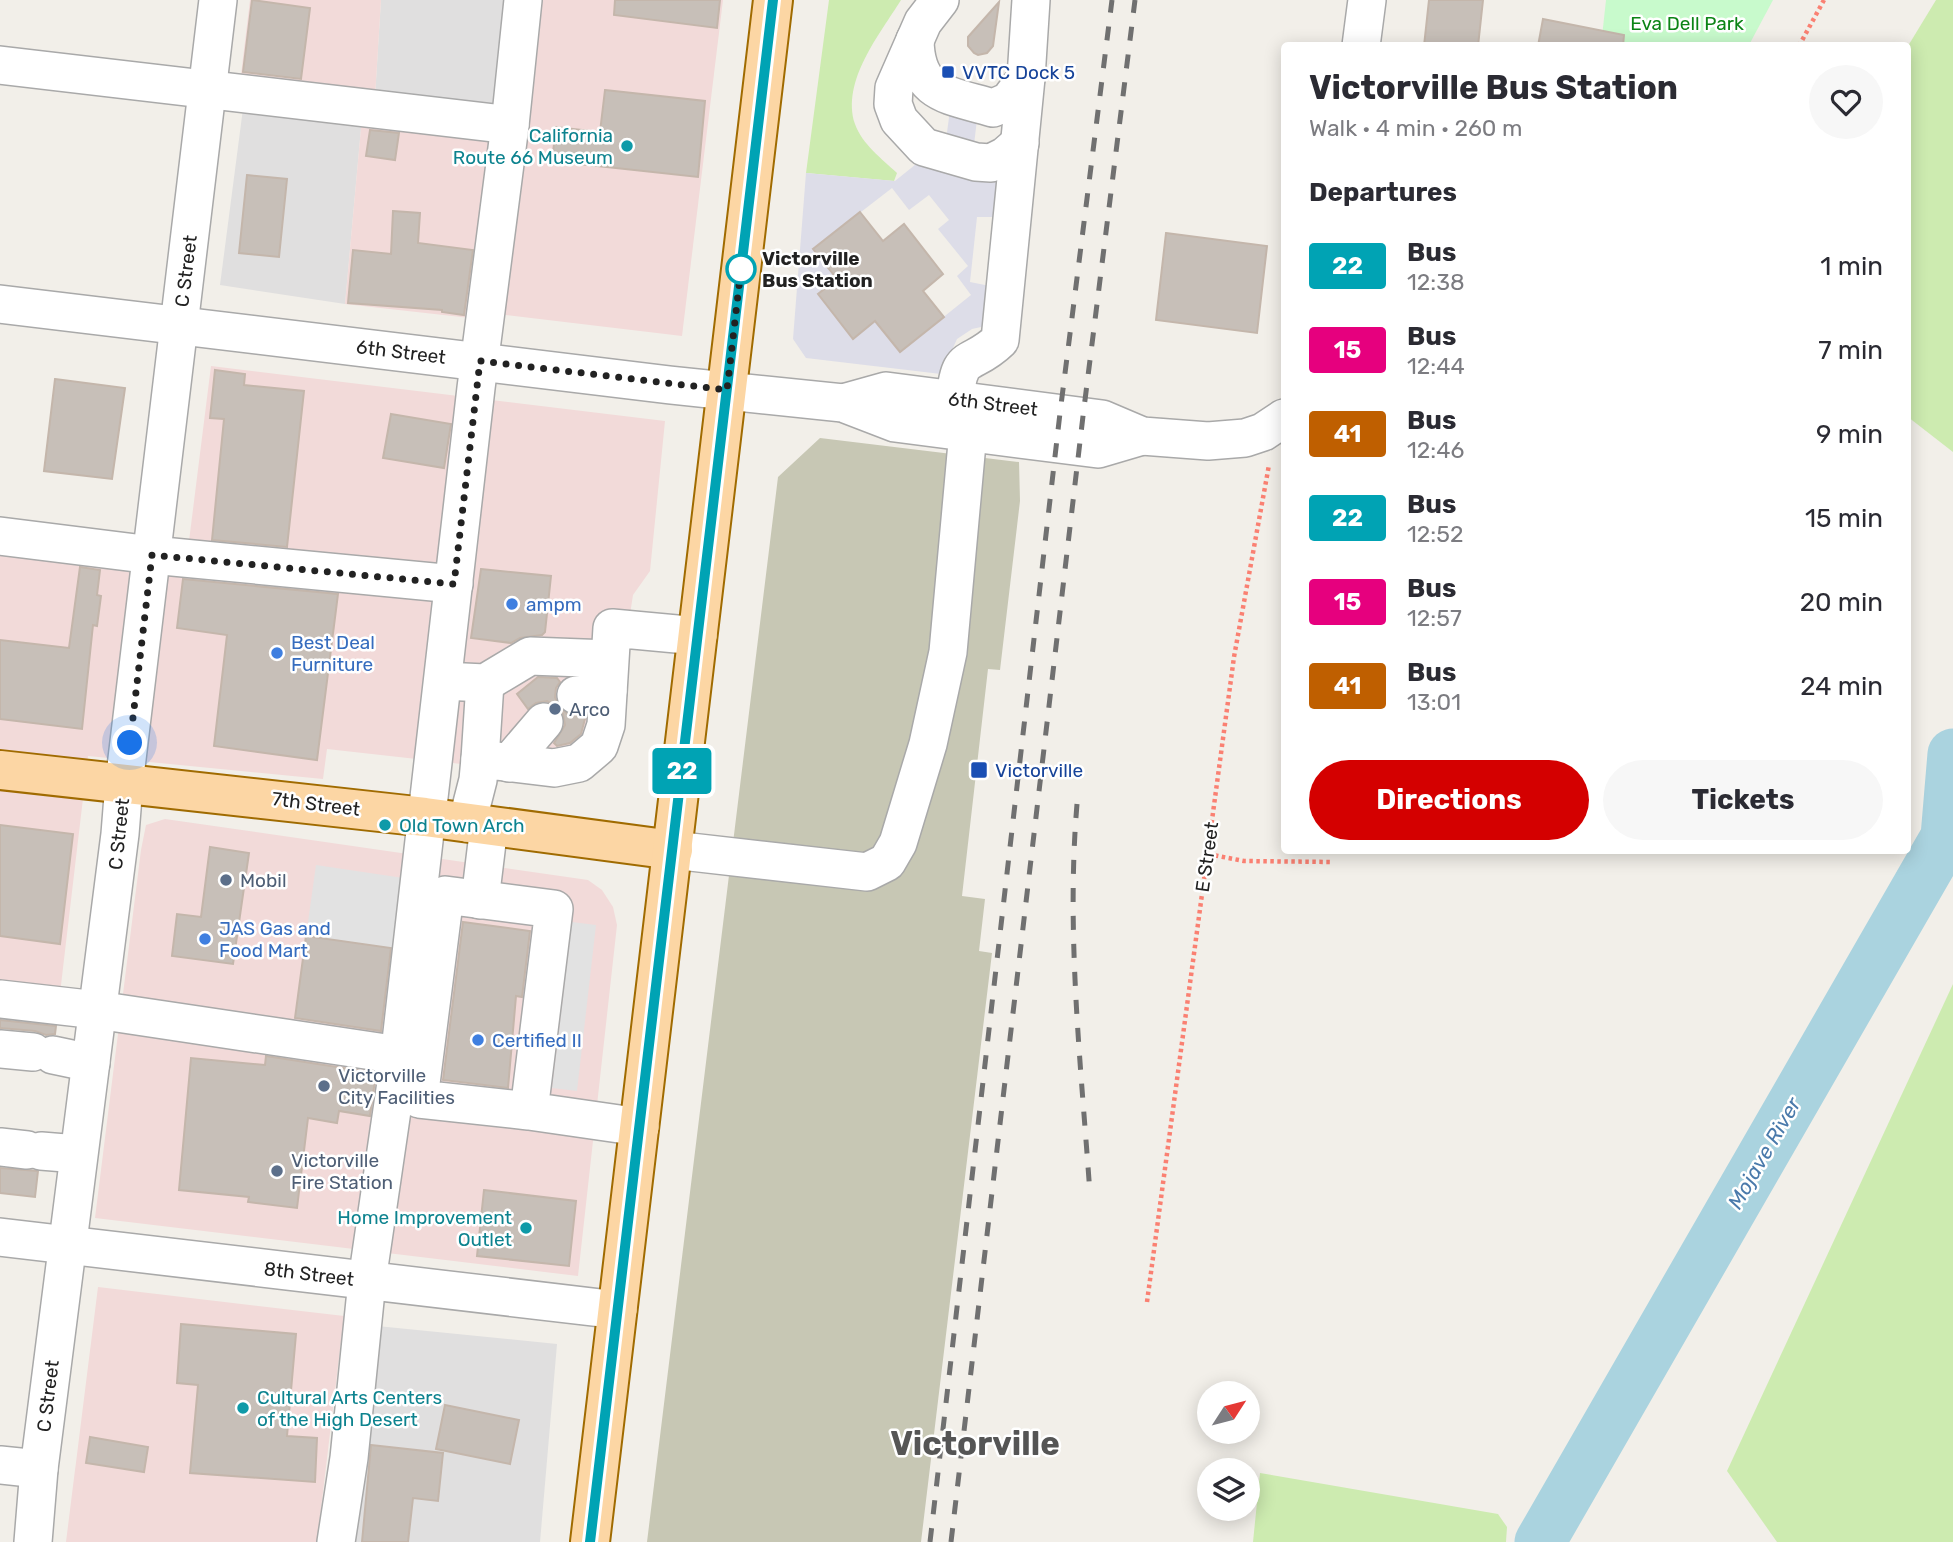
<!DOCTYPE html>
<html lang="en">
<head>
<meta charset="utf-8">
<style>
	:root { --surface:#fff; --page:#f7f7f7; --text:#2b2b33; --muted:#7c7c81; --accent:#d40000 }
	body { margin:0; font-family:Rubik,sans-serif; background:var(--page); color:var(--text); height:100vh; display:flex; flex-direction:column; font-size:26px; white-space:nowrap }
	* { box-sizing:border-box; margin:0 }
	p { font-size:23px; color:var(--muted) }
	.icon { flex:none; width:38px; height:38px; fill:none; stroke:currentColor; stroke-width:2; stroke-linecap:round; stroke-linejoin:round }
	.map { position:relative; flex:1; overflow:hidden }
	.panel { position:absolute; left:1281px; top:42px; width:630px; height:812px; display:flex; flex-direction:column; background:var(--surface); border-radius:7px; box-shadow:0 4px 18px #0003 }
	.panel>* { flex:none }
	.badge { padding:0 14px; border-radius:5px; font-size:24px; line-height:46px }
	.needle { width:46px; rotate:54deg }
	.fabs { position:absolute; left:1197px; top:1381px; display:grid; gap:14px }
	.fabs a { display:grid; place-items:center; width:63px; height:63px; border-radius:50%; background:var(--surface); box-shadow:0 4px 18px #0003; font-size:35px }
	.you { position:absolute; width:35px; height:35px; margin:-18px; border:5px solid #fff; border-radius:50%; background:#1a73e8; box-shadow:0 0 0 10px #1a73e833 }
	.map>.badge { position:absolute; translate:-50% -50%; box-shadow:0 0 0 4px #fff }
	h2 { padding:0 28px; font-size:26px; line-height:63px }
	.round { display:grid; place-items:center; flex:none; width:74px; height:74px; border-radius:37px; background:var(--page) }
	.head { display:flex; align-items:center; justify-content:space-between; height:119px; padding:0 28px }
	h1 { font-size:33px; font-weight:700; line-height:52px }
	.action { display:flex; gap:14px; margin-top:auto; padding:14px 28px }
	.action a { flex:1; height:80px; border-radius:42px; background:var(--accent); color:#fff; font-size:28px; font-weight:700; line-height:80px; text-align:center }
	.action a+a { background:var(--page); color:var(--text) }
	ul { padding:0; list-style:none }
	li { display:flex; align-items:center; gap:21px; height:84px; padding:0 28px }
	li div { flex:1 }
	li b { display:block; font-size:26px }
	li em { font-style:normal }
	li .badge { min-width:77px; font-weight:700; text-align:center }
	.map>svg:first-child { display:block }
	.residential { fill:#e0dfdf }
	.commercial { fill:#f2dad9 }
	.construction { fill:#c7c7b4 }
	.grass { fill:#cdebb0 }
	.park { fill:#c8facc }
	.parking { fill:#e2e2e2 }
	.plaza { fill:#dddde8; fill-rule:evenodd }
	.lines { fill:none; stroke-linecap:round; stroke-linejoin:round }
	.river { stroke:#aad3df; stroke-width:51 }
	.building { fill:#c7bfb8; stroke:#c4b6ab; stroke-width:2 }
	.minor-casing { stroke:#a9a9a9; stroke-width:40 }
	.major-casing { stroke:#a06b00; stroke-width:42 }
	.path { stroke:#fa8072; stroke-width:4.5; stroke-dasharray:3.5 3.5; stroke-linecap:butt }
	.minor { stroke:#fff; stroke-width:37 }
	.major { stroke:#fcd6a4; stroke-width:38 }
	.rail { stroke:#707070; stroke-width:5; stroke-dasharray:14 14; stroke-linecap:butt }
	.line-casing { stroke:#fff; stroke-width:16 }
	.line { stroke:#00a3b4; stroke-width:10 }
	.walk { stroke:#222; stroke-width:7; stroke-dasharray:0 12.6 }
	.transit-dot { fill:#1a4fb4; stroke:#fff; stroke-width:2.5 }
	.culture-dot { fill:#0f9aa8; stroke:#fff; stroke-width:2.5 }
	.stop-dot { fill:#fff; stroke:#00a3b4; stroke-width:3.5 }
	.shop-dot { fill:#3f7fe0; stroke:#fff; stroke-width:2.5 }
	.service-dot { fill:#5c6f8a; stroke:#fff; stroke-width:2.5 }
	.labels { text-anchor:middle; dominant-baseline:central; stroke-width:5; stroke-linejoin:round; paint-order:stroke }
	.park-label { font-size:19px; fill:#0c8416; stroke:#fff }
	.transit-label { font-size:19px; fill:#164399; stroke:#fff; text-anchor:start }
	.culture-label { font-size:19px; fill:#0d838f; stroke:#fff; text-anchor:end }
	.stop-label { font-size:19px; font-weight:bold; fill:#222; stroke:#fff; text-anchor:start }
	.street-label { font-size:19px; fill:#222; stroke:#fff }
	.shop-label { font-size:19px; fill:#366cbe; stroke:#fff; text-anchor:start }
	.service-label { font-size:19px; fill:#4e5e75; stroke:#fff; text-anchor:start }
	.water-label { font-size:21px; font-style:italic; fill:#4a7aab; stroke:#fff }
	.town-label { font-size:33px; font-weight:bold; fill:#555; stroke:#fff }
</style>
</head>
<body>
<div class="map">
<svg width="1953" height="1542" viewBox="0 0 1953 1542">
	<rect width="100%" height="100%" fill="#f2efe9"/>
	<g class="residential">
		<path d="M381 0H515L504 108 375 97Z"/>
		<path d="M244 101 362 117 345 304 220 285Z"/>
		<path d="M377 1326 557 1344 540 1542H351Z"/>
	</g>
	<g class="commercial">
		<path d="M250 0H381L375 97 240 83Z"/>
		<path d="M534 0H723L682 336 497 314Z"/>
		<path d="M362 117 499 131 479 319 345 304Z"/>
		<path d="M211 366 665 421 650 571 633 595 610 744 569 776 327 749 323 779 88 756 59 1002 0 996V543L186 565Z"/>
		<path d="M165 819 588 880 602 890 613 907 617 925 578 1276 95 1218 141 850 146 825Z"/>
		<path d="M98 1287 344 1316 317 1542H66Z"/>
	</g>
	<path class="construction" d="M820 438 1019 462 1020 501 1000 670 988 669 962 896 985 899 979 951 992 953 921 1542H647L778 477Z"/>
	<g class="grass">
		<path d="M829 0H901C880 34 841 81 855 124 862 144 882 159 897 173L894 181 806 173Z"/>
		<path d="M1936 0H1953V452L1908 417V46Z"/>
		<path d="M1953 984V1542H1777L1727 1471Z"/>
		<path d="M1260 1473 1498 1514 1507 1527 1506 1542H1253Z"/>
	</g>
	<path class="park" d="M1606 0H1773L1749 45 1601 46Z"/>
	<g class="parking">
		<path d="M316 865 410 879 402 950 306 936Z"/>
		<path d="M572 922 596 925 577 1091 552 1088Z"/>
	</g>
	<path class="plaza" d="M954 80 981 86 970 178 1007 184 1004 217H977L970 282 995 287 990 325 972 329 957 339 941 374 806 358 793 339 806 173 895 181 946 140ZM892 188 909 210 929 195 949 220 938 229 968 266 957 276 971 295 900 352 875 321 853 339 818 294 837 279 813 249Z"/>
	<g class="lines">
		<path class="river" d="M1540 1542 1946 837 1953 754"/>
	</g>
	<g class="building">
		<path d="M252 0 310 8 301 79 243 72Z"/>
		<path d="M615 0H720L717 28 614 15Z"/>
		<path d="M1429 0H1483L1478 46H1424Z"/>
		<path d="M999 2 993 46 987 53 978 55 974 53 968 46V37Z"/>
		<path d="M1543 19 1624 35 1623 46H1538Z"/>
		<path d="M605 90 705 101 698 177 552 161 556 127 600 132Z"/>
		<path d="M370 130 399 133 395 160 366 156Z"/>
		<path d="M247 175 287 179 279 257 239 253Z"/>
		<path d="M393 211 420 213 418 243 473 250 464 315 442 312V310L348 303 353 250 391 254Z"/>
		<path d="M860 212 883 241 904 224 943 274 923 291 944 317 900 352 875 321 853 339 818 294 837 279 813 249Z"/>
		<path d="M1166 233 1267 246 1257 333 1156 320Z"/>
		<path d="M215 370 245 374 244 385 304 391 287 547 212 540 224 419 210 418Z"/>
		<path d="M55 379 125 388 112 479 44 471Z"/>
		<path d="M391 414 451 424 444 468 383 458Z"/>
		<path d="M80 567 100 570 97 595 101 596 97 626 93 625 82 729 0 719V640L69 648Z"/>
		<path d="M481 569 551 576 545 632 542 635 520 638 511 643 471 638Z"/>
		<path d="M183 579 338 594 317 760 214 746 227 635 177 628Z"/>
		<path d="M538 677 557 678 560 682 556 688 555 697 559 707 569 715H586L581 734 570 743 557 746 554 743 565 725 563 714 558 707 547 701 536 703 528 709 517 694Z"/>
		<path d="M0 825 73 834 60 944 0 936Z"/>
		<path d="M210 847 249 853 233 964 172 956 177 914 201 917Z"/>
		<path d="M463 922 530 931 522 997 516 996 508 1088 443 1080Z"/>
		<path d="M306 936 391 948 381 1031 295 1018Z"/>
		<path d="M0 1020 56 1026 55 1034 46 1035 35 1031 0 1028Z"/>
		<path d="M266 1056 376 1073 370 1116 339 1111 337 1123 308 1118 297 1208 248 1202 249 1197 179 1190 191 1058 265 1065Z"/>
		<path d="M0 1168 38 1171 35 1197 0 1193Z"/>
		<path d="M484 1190 576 1201 569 1266 477 1256Z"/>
		<path d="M181 1324 296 1334 287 1436 317 1438 315 1482 190 1473 198 1385 177 1383Z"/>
		<path d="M445 1405 519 1420 510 1464 436 1449Z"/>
		<path d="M90 1437 148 1447 144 1472 86 1463Z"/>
		<path d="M371 1445 443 1453 438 1501 413 1498 408 1542H362Z"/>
	</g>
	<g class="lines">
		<defs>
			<g id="minor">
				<path d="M940 0 923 22 894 88 893 104 899 120 924 147 976 162 991 163 1005 156 1020 143"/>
				<path d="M915 40C916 96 950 95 993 108L1009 101 1026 78"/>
				<path d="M1361 46 1367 0"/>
				<path d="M0 65 510 125"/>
				<path d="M0 304 670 385 843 403 895 423 1098 449 1142 436"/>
				<path d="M955 400C959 349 970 369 1000 340L1026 78 1031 0"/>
				<path d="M843 403 886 391 1102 419 1142 436 1208 441 1245 438 1263 432 1284 418"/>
				<path d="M0 536 152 555 454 584"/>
				<path d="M443 681 485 683 530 656 609 659"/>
				<path d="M576 695 608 691"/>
				<path d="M480 759 485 683"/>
				<path d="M509 763 544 722"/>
				<path d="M467 823 478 780 480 759 554 768 579 763 599 746 606 725 612 628 698 636"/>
				<path d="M673 850 867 872 887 862 898 843 928 744 948 652 968 432"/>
				<path d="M480 900 489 826"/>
				<path d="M0 999 97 1010 399 1055"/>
				<path d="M0 1049 33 1052"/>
				<path d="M53 1055 91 1063"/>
				<path d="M529 1111 554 909 445 895 419 1099 529 1111 640 1127"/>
				<path d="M0 1147 27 1150"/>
				<path d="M41 1151 78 1154"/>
				<path d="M0 1237 618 1310"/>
				<path d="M0 1465 39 1469"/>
				<path d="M33 1542 39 1469 120 834 124 784 218 0"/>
				<path d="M336 1542 349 1458 367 1281 397 1076 476 388 510 125 523 0"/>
			</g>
			<g id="major">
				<path d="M0 770 425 817 673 850"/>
				<path d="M590 1542 773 0"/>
			</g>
		</defs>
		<use href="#minor" class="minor-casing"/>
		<use href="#major" class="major-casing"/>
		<g class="path">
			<path d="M1799 46 1824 0"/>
			<path d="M1208 854 1244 861 1332 862"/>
			<path d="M1147 1302 1234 657 1269 465"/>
		</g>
		<use href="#minor" class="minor"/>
		<use href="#major" class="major"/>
		<g class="rail">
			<path d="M1077 804C1066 934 1081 1065 1090 1194"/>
			<path d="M930 1542 1060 413 1112 0"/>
			<path d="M951 1542 1083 416 1135 0"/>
		</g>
	</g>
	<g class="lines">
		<defs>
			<path id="line" d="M590 1542 773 0"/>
		</defs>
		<use href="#line" class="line-casing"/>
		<use href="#line" class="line"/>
		<path class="walk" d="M130 743 152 555 454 584 480 361 727 390 742 260 741 269"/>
	</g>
	<g class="transit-dot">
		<rect x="941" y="65" width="14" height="14" rx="3.5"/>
		<rect x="970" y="761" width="18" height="18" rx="3.5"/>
	</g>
	<g class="culture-dot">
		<circle cx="627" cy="146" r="7"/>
		<circle cx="385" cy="825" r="7"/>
		<circle cx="526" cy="1228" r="7"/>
		<circle cx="243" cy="1408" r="7"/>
	</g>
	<circle class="stop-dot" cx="741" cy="269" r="14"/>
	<g class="shop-dot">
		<circle cx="512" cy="604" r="7"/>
		<circle cx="277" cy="653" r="7"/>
		<circle cx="205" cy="939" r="7"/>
		<circle cx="478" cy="1040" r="7"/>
	</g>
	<g class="service-dot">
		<circle cx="555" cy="709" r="7"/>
		<circle cx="226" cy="880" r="7"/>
		<circle cx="324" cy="1086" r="7"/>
		<circle cx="277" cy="1171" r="7"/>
	</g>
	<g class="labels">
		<g class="park-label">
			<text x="1687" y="23">Eva Dell Park</text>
		</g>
		<g class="transit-label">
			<text x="962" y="72">VVTC Dock 5</text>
			<text x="995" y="770">Victorville</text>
		</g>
		<g class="culture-label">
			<text x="613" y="135">California<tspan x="613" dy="22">Route 66 Museum</tspan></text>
			<text x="399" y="825" text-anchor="start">Old Town Arch</text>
			<text x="512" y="1217">Home Improvement<tspan x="512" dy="22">Outlet</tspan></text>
			<text x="257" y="1397" text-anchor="start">Cultural Arts Centers<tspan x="257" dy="22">of the High Desert</tspan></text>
		</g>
		<g class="stop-label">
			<text x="762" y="258">Victorville<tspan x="762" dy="22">Bus Station</tspan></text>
		</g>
		<g class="street-label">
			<text transform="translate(186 271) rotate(-83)">C Street</text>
			<text transform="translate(401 352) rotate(7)">6th Street</text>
			<text transform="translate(993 404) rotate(7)">6th Street</text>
			<text transform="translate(316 804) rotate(7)">7th Street</text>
			<text transform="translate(119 834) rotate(-84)">C Street</text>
			<text transform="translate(1207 857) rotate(-82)">E Street</text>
			<text transform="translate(309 1274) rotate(7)">8th Street</text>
			<text transform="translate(48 1396) rotate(-83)">C Street</text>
		</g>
		<g class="shop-label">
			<text x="526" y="604">ampm</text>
			<text x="291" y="642">Best Deal<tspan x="291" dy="22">Furniture</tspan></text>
			<text x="219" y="928">JAS Gas and<tspan x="219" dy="22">Food Mart</tspan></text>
			<text x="492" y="1040">Certified II</text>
		</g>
		<g class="service-label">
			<text x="569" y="709">Arco</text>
			<text x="240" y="880">Mobil</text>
			<text x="338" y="1075">Victorville<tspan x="338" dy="22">City Facilities</tspan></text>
			<text x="291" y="1160">Victorville<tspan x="291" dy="22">Fire Station</tspan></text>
		</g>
		<g class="water-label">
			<text transform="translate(1764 1153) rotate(-60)">Mojave River</text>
		</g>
		<g class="town-label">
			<text x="975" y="1443">Victorville</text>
		</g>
	</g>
</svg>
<div class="fabs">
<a><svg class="needle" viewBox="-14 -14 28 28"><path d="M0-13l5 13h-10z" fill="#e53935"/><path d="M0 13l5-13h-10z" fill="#7c7c81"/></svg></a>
<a><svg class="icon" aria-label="layers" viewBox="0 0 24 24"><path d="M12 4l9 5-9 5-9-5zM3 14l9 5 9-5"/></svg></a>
</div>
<div class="you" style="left:130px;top:743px"></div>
<b class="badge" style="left:682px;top:771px;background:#00a3b4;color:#fff">22</b>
<section class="panel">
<div class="head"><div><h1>Victorville Bus Station</h1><p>Walk · 4 min · 260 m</p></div><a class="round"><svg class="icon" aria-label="heart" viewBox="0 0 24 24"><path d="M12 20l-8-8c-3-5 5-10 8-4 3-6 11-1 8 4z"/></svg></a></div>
<h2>Departures</h2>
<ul>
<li><span class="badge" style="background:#00a3b4;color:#fff">22</span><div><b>Bus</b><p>12:38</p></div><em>1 min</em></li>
<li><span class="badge" style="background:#e6007e;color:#fff">15</span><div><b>Bus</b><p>12:44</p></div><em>7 min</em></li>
<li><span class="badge" style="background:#bf5f00;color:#fff">41</span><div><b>Bus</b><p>12:46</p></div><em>9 min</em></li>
<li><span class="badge" style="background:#00a3b4;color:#fff">22</span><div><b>Bus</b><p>12:52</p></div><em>15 min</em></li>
<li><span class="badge" style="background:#e6007e;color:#fff">15</span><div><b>Bus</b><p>12:57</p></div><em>20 min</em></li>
<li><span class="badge" style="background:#bf5f00;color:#fff">41</span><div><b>Bus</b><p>13:01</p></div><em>24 min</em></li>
</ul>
<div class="action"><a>Directions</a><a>Tickets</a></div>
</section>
</div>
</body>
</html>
